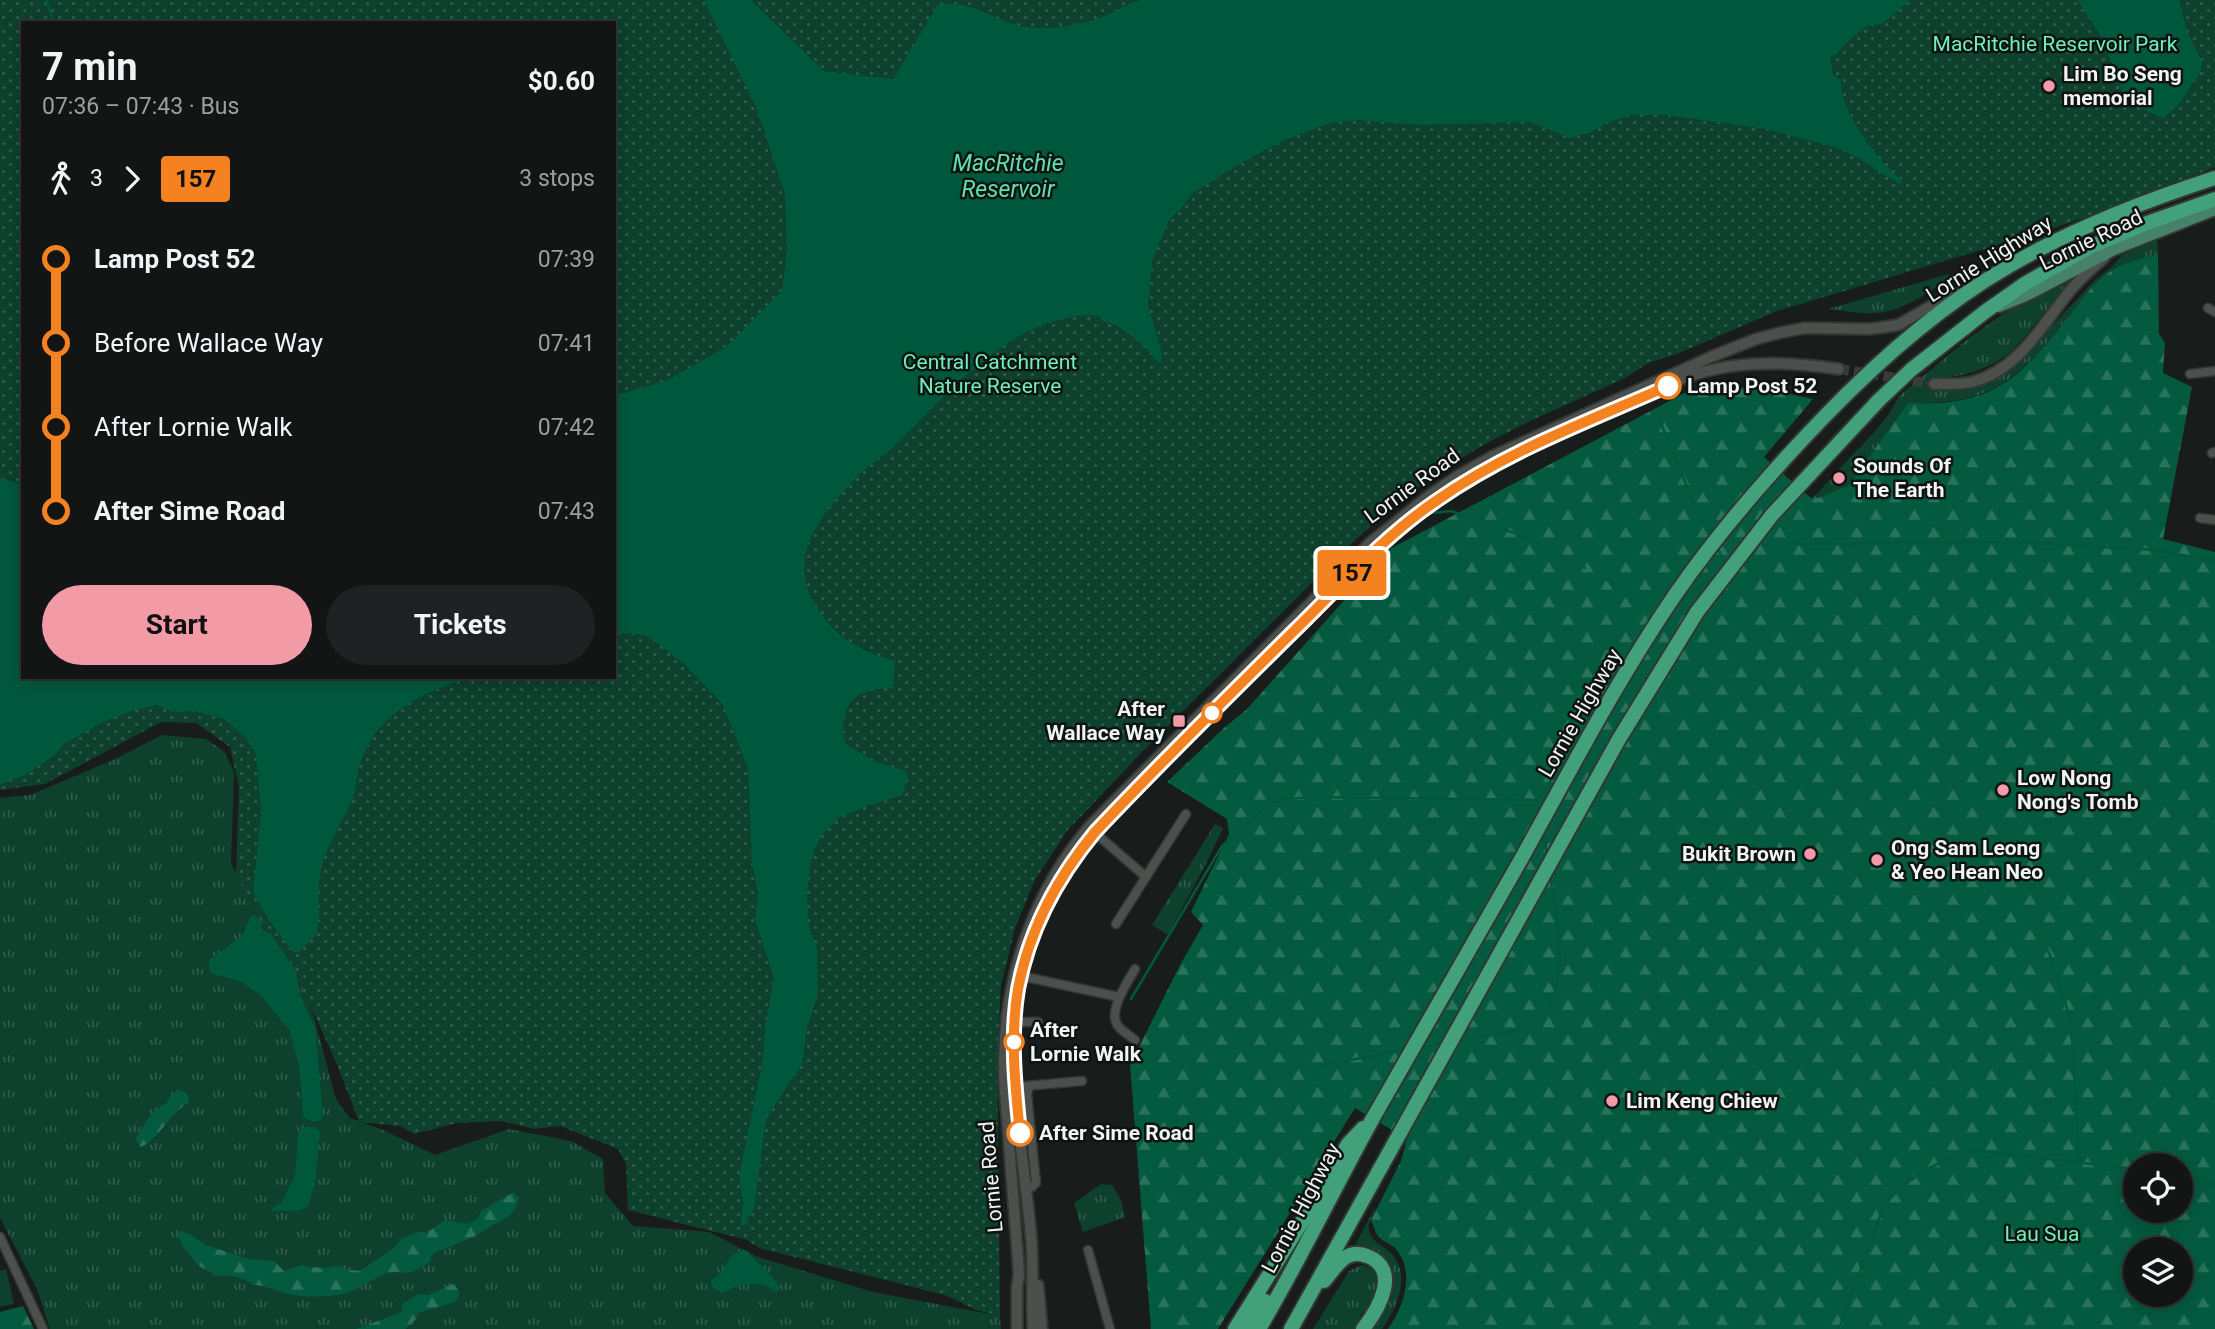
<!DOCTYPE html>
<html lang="en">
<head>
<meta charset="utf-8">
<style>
	:root { --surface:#121514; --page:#1f2222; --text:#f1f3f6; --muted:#9c9fa0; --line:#313434; --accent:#f39aa7 }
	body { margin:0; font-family:Roboto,sans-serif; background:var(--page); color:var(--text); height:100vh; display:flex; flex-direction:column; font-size:26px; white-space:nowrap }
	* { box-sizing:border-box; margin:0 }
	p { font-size:23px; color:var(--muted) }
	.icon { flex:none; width:38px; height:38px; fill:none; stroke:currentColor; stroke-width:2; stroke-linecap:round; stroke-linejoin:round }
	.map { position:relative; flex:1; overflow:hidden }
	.sheet { position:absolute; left:21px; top:21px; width:595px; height:658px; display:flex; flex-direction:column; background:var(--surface); border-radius:0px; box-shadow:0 4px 18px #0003,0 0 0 2px var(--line) }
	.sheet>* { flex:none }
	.badge { padding:0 14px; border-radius:5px; font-size:24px; line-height:46px }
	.tools { position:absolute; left:2123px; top:1153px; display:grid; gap:14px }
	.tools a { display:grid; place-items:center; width:70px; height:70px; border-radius:50%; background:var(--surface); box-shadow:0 4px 18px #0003,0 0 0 2px var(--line); font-size:35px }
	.map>.badge { position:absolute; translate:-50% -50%; box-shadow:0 0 0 4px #fff }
	.legs { display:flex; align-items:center; gap:10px; height:77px; padding:0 21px; font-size:23px }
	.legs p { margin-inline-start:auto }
	.headline { display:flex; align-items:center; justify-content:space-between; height:119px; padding:0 21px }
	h1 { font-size:38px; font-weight:700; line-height:52px }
	.button { display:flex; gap:14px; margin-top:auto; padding:14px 21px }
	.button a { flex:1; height:80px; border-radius:42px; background:var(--accent); color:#111; font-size:28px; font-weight:700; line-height:80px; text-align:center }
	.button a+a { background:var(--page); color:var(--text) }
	ul { padding:0 21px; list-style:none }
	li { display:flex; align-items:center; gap:24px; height:84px; font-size:26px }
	li i { display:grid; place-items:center; width:10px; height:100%; margin:0 9px; background:currentColor }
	li i::after { content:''; width:18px; height:18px; margin:-9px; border:5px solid; border-radius:50%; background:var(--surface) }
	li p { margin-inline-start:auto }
	li:first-child i { background:linear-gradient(#0000 50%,currentColor 0) }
	li:last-child i { background:linear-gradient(currentColor 50%,#0000 0) }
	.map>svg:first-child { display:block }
	.grass { fill:url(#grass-tufts) }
	.forest { fill:url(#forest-firs); fill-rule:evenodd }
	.park { fill:url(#park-dots); fill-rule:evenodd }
	.pitch { fill:#0d402d }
	.water { fill:#00583c }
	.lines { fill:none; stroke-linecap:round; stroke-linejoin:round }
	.stream { stroke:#00583c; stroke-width:2.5 }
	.secondary-tunnel { stroke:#393c3a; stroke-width:10; stroke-dasharray:10 5; stroke-linecap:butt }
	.street-casing { stroke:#333634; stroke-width:11 }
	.secondary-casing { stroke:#333634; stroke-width:14 }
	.primary-casing { stroke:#333634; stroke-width:16 }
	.highway-casing { stroke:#333634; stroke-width:18 }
	.street { stroke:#4b504d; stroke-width:8 }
	.secondary { stroke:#4b504d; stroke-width:10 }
	.primary { stroke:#468169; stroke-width:12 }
	.highway { stroke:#42a17b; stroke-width:14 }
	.line-1-casing { stroke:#fff; stroke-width:16 }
	.line-1 { stroke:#f58220; stroke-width:10 }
	.poi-dot { fill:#f39aa7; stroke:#0f1311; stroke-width:2.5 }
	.stop-1-dot { fill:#fff; stroke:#f58220; stroke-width:3.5 }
	.labels { text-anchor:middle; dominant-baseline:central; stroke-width:5; stroke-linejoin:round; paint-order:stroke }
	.park-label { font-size:21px; fill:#6ef0ba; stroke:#0f1311 }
	.poi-label { font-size:21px; font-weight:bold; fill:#f1f4f2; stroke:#0f1311; text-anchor:start }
	.street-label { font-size:21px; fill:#f1f4f2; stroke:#0f1311 }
	.stop-label { font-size:21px; font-weight:bold; fill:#f1f4f2; stroke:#0f1311; text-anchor:start }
	.water-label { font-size:23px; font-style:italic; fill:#5fe2ad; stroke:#0f1311 }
</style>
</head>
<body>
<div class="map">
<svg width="2215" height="1329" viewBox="0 0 2215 1329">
	<defs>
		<pattern id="grass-tufts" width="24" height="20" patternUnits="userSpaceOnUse" patternTransform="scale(1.75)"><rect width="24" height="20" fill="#0d402d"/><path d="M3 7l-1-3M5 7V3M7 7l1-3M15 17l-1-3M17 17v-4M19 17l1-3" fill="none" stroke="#315c4c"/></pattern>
		<pattern id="forest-firs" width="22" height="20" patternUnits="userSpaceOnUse" patternTransform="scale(1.75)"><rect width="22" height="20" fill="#045a3f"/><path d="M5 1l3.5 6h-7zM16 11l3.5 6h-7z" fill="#29725b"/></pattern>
		<pattern id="park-dots" width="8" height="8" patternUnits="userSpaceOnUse" patternTransform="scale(1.75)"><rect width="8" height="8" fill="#0d402d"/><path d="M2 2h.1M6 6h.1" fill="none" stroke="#315c4c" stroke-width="1.8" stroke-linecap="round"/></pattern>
	</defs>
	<rect width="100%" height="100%" fill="#181c1a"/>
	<g class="grass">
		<path d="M2157 239 2158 254C2141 259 2122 262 2108 273 2092 284 2081 301 2068 317 2018 379 1993 406 1908 403L1849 485 1819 498 1811 499C1823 489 1831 477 1842 466 1862 444 1886 424 1899 396L1969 338 2000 316 2084 266 2015 348C1991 369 1966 377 1934 378L1933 388H1963L2036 343 2095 280 2115 264 2122 255Z"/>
		<path d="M1949 274V279C1926 293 1901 313 1873 313 1858 314 1843 310 1828 309Z"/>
		<path d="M162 735 206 739 225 752 234 772 231 864 283 951 302 973 336 1099 350 1118 383 1130 435 1155 509 1129 571 1141 603 1159 605 1193 633 1226 709 1232 758 1257 873 1292 1000 1316 1001 1329H50L37 1289 0 1218V798L30 795 113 760Z"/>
		<path d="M1215 824 1223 828 1208 860 1168 935 1152 925Z"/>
		<path d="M1101 1184 1112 1185 1121 1200 1125 1217 1083 1232 1074 1203Z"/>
		<path d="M1376 1206C1374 1214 1367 1222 1369 1231 1371 1241 1381 1245 1388 1250 1413 1273 1398 1306 1382 1329H1372L1374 1327 1371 1324 1390 1284 1354 1247Z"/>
		<path d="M1361 1265 1373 1269 1379 1283 1370 1305 1360 1316 1363 1319 1354 1329H1313L1349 1271Z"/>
	</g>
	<g class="forest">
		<path d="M2158 254 2159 334 2165 343 2163 373 2192 387 2163 539 2215 552V1329H1388C1404 1306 1416 1272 1395 1248 1390 1243 1381 1241 1377 1235 1375 1231 1373 1224 1371 1220L1401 1161 1407 1139 1355 1108 1218 1329H1151L1130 1065 1180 965 1203 925 1191 912 1229 834 1227 819 1167 782 1224 728 1247 709 1390 549 1694 388H1759L1813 399 1764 457 1811 498H1819L1849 485 1908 403C1993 407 2019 379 2068 317 2081 301 2092 284 2108 273 2122 262 2141 259 2158 254ZM2135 1166H2180V1211H2135ZM2135 1250H2180V1295H2135Z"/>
		<path d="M178 1090 185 1092 189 1097 188 1103C170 1113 155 1144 140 1147L136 1139C143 1127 152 1108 166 1104L172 1094Z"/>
		<path d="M514 1192 518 1198 515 1209 509 1216 471 1238 436 1252 431 1256V1261C424 1266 415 1272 407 1273 399 1273 393 1271 385 1274 372 1279 360 1288 347 1293 336 1297 311 1297 299 1296 285 1295 264 1284 253 1285 245 1277 226 1274 215 1276 210 1270 207 1271 201 1267 194 1262 178 1241 177 1233L181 1231 191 1235 206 1245 248 1259 274 1261 284 1271 299 1266 324 1268 339 1266 350 1270 360 1271 395 1247 402 1238 420 1231 425 1234 445 1220 468 1224 477 1219 481 1211Z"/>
		<path d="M452 1284 458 1288 459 1296 455 1302 418 1313 416 1319 405 1329H356L402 1312V1304L419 1294 428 1295Z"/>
		<path d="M23 1306 34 1329H0V1312Z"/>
	</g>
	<path class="park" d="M0 0H2215V167L2121 205 2048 230 1777 311 1677 354 1648 363 1625 378C1572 403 1515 425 1465 456 1424 481 1388 509 1353 542L1143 751 1067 831 1035 880 1015 928 1001 986 997 1060 1000 1316 976 1310 945 1295 759 1248 747 1240 628 1210 626 1164 618 1149 560 1126 534 1129 501 1121 457 1123 414 1134 400 1126 359 1122 338 1067 295 971 236 876 239 788 230 747 196 723 161 722 45 784 0 790ZM23 23H614V677H23Z"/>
	<path class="pitch" d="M6 1269 14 1304 0 1307V1271Z"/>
	<g class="water">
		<path d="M704 0H751L824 71 893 79 938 4C981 0 1000 28 1038 28 1059 29 1087 23 1107 15 1119 9 1128 3 1141 0H1910L1883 24 1867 26 1845 44 1836 55 1830 56 1833 75 1841 80C1840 111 1878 162 1902 180L1901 184 1889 178 1859 158 1838 148 1765 129 1665 115H1630L1609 122 1589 133 1570 138 1529 122 1419 125 1358 120 1330 123 1283 141 1246 160 1193 193 1180 210 1169 220 1152 261 1148 305 1161 350 1162 359 1161 363 1157 362C1150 349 1139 342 1127 333 1123 330 1118 326 1114 324 1108 322 1108 324 1104 321 1098 317 1103 317 1095 316 1085 314 1073 317 1063 319 999 333 944 397 899 442 887 455 871 463 858 476 822 513 783 558 818 609 839 641 860 650 895 661L893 688C870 689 851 691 845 716 842 726 843 735 846 744L876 762 903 770 908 774 903 795 867 806 840 817 823 834 815 848 811 863 807 892 808 922 817 949 818 993 807 1029 802 1064 766 1119 754 1209 744 1225H741L743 1203 739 1175 763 1059 765 1028 774 978 755 919 758 893 752 864 748 769 723 705 686 666 648 636 628 633 614 635V394L625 393 668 380 727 346 782 291 787 250 785 194 758 112Z"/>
		<path d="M2077 0H2179L2187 31 2202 62 2201 71 2179 104 2165 117 2163 118 2126 101 2101 36Z"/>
		<path d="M0 478 23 485V677H469C422 694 377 712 360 764 356 775 357 789 352 800 341 825 326 846 320 873 317 888 321 922 317 932 314 939 304 947 299 952H293L272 925 253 893 261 813 256 755 246 738 224 719 193 711 172 712 157 705 132 711 103 722 64 744 55 755 29 773 0 785Z"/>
		<path d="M251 915H256L262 922 261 926 264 931 270 933 296 970 299 992 315 1028 323 1115 321 1120C312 1124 310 1121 303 1116L299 1065 289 1030 260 995 240 981 212 974 209 968V960L239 938 244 932Z"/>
		<path d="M305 1127H316L320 1133 315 1185 308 1207 298 1211H271V1209L281 1203 295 1176 298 1133 299 1130Z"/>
		<path d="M746 1250C755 1262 778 1278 780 1290L775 1292C761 1278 737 1285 722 1293L713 1288 711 1281C715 1277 722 1273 724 1268 731 1255 730 1254 746 1250Z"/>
	</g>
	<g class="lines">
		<g class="stream">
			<path d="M46 0 54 23"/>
			<path d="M1659 418 1696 509"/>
			<path d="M1432 513 1451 511 1528 538 1585 568"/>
			<path d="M1700 517 1712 539"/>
			<path d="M1795 544 2015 542 2154 550 2215 561"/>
			<path d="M1717 547 1727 566"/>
			<path d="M1755 547 1762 542"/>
			<path d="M1607 580 1660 608"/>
			<path d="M1676 604 1721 571"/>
			<path d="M1540 814 1537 800 1578 742"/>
			<path d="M1543 831 1547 855"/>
			<path d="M2030 916 2050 955 2071 1021 2079 1157 2083 1162"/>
			<path d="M1131 999 1222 846 1271 803 1287 799 1312 797 1537 800"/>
			<path d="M1456 1041C1478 1037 1512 1034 1531 1024 1575 999 1557 916 1550 876"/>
			<path d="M1419 1048 1443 1043"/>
			<path d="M1312 1067 1405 1050"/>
			<path d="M2180 1175 2215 1185"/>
			<path d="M1839 1329 1884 1205C1908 1177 1943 1156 1980 1151L2135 1169"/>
		</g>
		<path class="secondary-tunnel" d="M1839 369 1934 384"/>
		<defs>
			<g id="street">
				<path d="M2208 308 2215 312"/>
				<path d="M2190 374 2215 371"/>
				<path d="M2212 453 2215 452"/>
				<path d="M2200 518 2215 520"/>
				<path d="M1093 831 1146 877"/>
				<path d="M1116 924 1186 814"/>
				<path d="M1016 975 1119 997"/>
				<path d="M1010 1022H1038"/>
				<path d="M1135 1040C1130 1036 1122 1031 1118 1026 1107 1012 1128 981 1135 969"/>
				<path d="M1026 1086 1082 1081"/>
				<path d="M1026 1187H1032L1036 1183 1027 1094 1029 1086"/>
				<path d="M0 1237 43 1329"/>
				<path d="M1088 1250 1110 1329"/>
			</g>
			<g id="secondary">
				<path d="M1934 384C1947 384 1959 385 1972 382 2018 370 2041 327 2069 292 2079 280 2091 269 2104 258"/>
				<path d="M1038 1285 1042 1329"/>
				<path d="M1017 1329V1287L1019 1275C1016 1226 1011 1176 1008 1127 1006 1104 1003 1080 1004 1057 1006 973 1034 892 1089 827L1370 543 1430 495 1461 474 1493 456 1713 356 1756 339 1779 333 1804 328 1870 329 1898 325 1971 283"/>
				<path d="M1033 1329C1031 1298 1034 1267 1031 1236 1024 1156 1006 1073 1018 993 1020 977 1026 960 1031 944 1061 851 1139 788 1205 721 1246 680 1286 639 1327 598 1355 570 1383 540 1416 515 1474 471 1539 443 1605 414 1639 399 1674 378 1711 370 1754 360 1796 363 1839 369"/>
			</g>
			<path id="primary" d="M1999 306 2026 295 2114 249 2215 209"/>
			<g id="highway">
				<path d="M1324 1281C1331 1273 1338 1262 1346 1257 1353 1253 1360 1253 1367 1256 1402 1269 1378 1310 1363 1329"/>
				<path d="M1235 1329 1305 1217 1348 1144 1363 1128"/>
				<path d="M1247 1329 1265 1301"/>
				<path d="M1259 1329C1300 1260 1334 1188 1373 1118 1422 1033 1471 948 1519 863 1569 773 1617 680 1675 595 1719 531 1770 473 1824 417 1879 360 1940 306 2009 266 2074 228 2144 201 2215 178"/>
				<path d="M1291 1329 1619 739 1697 612 1772 515 1879 400 1912 369 1986 311 2026 283 2092 246 2147 223 2215 199"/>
			</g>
		</defs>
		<use href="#street" class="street-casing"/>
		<use href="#secondary" class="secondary-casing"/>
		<use href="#primary" class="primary-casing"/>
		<use href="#highway" class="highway-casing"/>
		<use href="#street" class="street"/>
		<use href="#secondary" class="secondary"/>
		<use href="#primary" class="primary"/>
		<use href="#highway" class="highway"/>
	</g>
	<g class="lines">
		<defs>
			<path id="line-1" d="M1020 1133C1015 1085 1010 1036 1018 989 1029 930 1058 877 1095 832 1160 763 1228 696 1296 629 1341 585 1383 537 1436 501 1507 451 1589 421 1668 386"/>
		</defs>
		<use href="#line-1" class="line-1-casing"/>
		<use href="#line-1" class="line-1"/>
	</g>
	<g class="poi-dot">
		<circle cx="2049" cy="86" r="7"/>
		<circle cx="1839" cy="478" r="7"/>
		<rect x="1172" y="714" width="14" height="14" rx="3.5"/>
		<circle cx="2003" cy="790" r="7"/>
		<circle cx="1810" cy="854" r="7"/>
		<circle cx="1877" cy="860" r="7"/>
		<circle cx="1612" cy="1101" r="7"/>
	</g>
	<g class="stop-1-dot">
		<circle cx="1668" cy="386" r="12"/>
		<circle cx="1212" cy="713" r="9"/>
		<circle cx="1014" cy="1042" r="9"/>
		<circle cx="1020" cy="1133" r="12"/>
	</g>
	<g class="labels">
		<g class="park-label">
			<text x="2055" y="44">MacRitchie Reservoir Park</text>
			<text x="990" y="362">Central Catchment<tspan x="990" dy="24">Nature Reserve</tspan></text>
			<text x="2042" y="1234">Lau Sua</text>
		</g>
		<g class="poi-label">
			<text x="2063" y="74">Lim Bo Seng<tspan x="2063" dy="24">memorial</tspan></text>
			<text x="1853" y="466">Sounds Of<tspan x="1853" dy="24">The Earth</tspan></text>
			<text x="1165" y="709" text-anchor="end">After<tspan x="1165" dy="24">Wallace Way</tspan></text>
			<text x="2017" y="778">Low Nong<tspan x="2017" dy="24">Nong's Tomb</tspan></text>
			<text x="1891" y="848">Ong Sam Leong<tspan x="1891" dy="24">&amp; Yeo Hean Neo</tspan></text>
			<text x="1796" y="854" text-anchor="end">Bukit Brown</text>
			<text x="1626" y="1101">Lim Keng Chiew</text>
		</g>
		<g class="street-label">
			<text transform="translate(2091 240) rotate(-26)">Lornie Road</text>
			<text transform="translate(1989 259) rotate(-32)">Lornie Highway</text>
			<text transform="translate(1412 486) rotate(-36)">Lornie Road</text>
			<text transform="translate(1580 713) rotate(-60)">Lornie Highway</text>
			<text transform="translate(991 1177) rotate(-95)">Lornie Road</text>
			<text transform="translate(1301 1208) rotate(-62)">Lornie Highway</text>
		</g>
		<g class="stop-label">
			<text x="1687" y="386">Lamp Post 52</text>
			<text x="1030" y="1030">After<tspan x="1030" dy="24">Lornie Walk</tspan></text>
			<text x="1039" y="1133">After Sime Road</text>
		</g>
		<g class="water-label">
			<text x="1008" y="163">MacRitchie<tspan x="1008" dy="26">Reservoir</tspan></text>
		</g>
	</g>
</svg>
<div class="tools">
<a><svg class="icon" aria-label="locate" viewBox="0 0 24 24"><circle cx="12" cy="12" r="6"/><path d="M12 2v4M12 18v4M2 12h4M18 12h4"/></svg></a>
<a><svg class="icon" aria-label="layers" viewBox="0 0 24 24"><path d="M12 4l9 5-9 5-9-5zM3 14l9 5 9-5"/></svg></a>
</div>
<b class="badge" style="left:1352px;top:573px;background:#f58220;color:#111">157</b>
<section class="sheet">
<div class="headline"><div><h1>7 min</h1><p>07:36 – 07:43 · Bus</p></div><b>$0.60</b></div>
<div class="legs"><svg class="icon" aria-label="walk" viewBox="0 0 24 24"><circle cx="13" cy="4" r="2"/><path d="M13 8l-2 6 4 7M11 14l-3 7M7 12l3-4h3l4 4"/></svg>3<svg class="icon" aria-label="forward" viewBox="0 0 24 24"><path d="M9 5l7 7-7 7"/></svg><b class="badge" style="background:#f58220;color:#111">157</b><p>3 stops</p></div>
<ul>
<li><i style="color:#f58220"></i><b>Lamp Post 52</b><p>07:39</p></li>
<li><i style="color:#f58220"></i><span>Before Wallace Way</span><p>07:41</p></li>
<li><i style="color:#f58220"></i><span>After Lornie Walk</span><p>07:42</p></li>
<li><i style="color:#f58220"></i><b>After Sime Road</b><p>07:43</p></li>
</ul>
<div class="button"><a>Start</a><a>Tickets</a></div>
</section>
</div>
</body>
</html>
